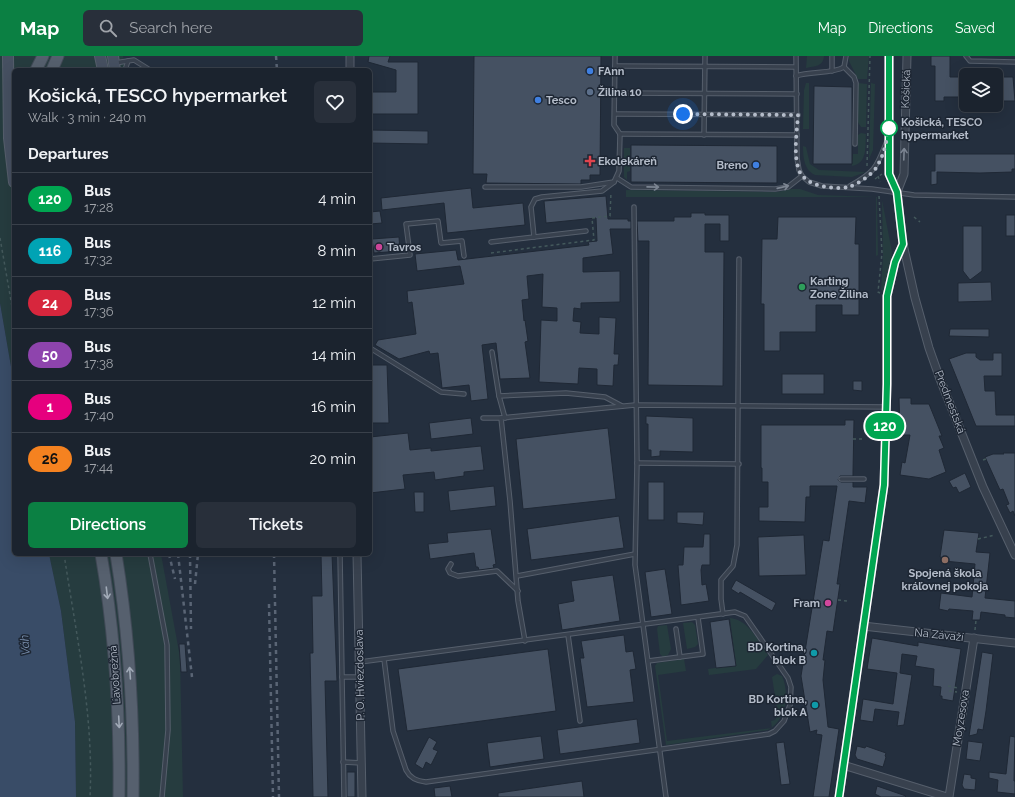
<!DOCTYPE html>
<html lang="en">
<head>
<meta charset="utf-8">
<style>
	:root { --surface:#1b232e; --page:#282f3a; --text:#f1f3f6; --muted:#a0a4aa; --line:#39404a; --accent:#0b8043 }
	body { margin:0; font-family:Raleway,sans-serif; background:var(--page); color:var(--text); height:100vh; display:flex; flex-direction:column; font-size:15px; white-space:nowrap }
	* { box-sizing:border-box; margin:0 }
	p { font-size:13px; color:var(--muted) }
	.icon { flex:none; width:22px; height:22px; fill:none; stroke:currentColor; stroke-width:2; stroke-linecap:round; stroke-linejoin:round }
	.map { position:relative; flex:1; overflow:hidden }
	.panel { position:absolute; left:12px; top:12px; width:360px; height:488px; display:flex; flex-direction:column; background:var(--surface); border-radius:6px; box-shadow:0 4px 16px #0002,0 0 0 1px var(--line) }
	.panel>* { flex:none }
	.badge { padding:0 8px; border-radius:13px; font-size:14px; line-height:26px }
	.buttons { position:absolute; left:959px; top:12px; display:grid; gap:8px }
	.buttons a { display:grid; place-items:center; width:44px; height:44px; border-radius:6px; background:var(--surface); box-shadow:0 4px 16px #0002,0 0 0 1px var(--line); font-size:20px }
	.you { position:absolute; width:20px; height:20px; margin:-10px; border:3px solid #fff; border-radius:50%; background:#1a73e8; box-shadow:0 0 0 6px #1a73e833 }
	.map>.badge { position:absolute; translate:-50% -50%; box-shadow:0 0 0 2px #fff }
	h2 { padding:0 16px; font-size:15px; line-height:36px }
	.round { display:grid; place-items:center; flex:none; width:42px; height:42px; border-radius:6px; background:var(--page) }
	.head { display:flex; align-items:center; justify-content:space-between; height:68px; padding:0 16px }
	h1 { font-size:19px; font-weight:600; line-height:30px }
	.primary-button { display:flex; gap:8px; margin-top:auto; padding:8px 16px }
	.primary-button a { flex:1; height:46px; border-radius:6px; background:var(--accent); color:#fff; font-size:16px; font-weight:600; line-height:46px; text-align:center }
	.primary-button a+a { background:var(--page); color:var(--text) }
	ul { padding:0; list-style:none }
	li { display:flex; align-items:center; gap:12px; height:52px; padding:0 16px; border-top:1px solid var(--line) }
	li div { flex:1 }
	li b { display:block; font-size:15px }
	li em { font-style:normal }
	li .badge { min-width:44px; font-weight:700; text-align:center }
	header { display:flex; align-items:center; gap:24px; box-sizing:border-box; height:56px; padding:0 20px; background:var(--accent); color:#fff }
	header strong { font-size:19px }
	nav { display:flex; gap:22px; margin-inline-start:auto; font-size:14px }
	.search { width:280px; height:36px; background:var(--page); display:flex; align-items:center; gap:10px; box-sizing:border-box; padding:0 14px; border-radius:6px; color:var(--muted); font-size:15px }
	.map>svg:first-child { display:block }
	.green { fill:#263c3f }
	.water { fill:#394c67 }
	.building { fill:#455162; stroke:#1f2835 }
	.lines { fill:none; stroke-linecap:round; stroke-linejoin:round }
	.lane-casing { stroke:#565f6c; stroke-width:5.5 }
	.street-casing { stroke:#565f6c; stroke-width:9 }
	.secondary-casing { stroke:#565f6c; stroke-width:12 }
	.primary-casing { stroke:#414a57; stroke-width:13 }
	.path { stroke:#44595c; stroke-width:1.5; stroke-dasharray:3 3; stroke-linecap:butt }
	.lane { stroke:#38414e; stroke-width:3.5 }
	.street { stroke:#38414e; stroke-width:7 }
	.secondary { stroke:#465061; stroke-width:10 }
	.primary { stroke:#56606e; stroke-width:11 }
	.rail { stroke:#5a6575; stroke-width:2.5; stroke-dasharray:4 4; stroke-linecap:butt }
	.oneway { stroke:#7c8592 }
	.oneway2 { stroke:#a1aab7 }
	.line-casing { stroke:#fff; stroke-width:9 }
	.line { stroke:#00a651; stroke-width:6 }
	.walk { stroke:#b4bcc9; stroke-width:4; stroke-dasharray:0 7.2 }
	.shop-dot { fill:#3f7fe0; stroke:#1d2633; stroke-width:1.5 }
	.service-dot { fill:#5c6f8a; stroke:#1d2633; stroke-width:1.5 }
	.stop-dot { fill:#fff; stroke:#00a651; stroke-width:2 }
	.health-dot { fill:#e0444e; stroke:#1d2633; stroke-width:1.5 }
	.hotel-dot { fill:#d1479c; stroke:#1d2633; stroke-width:1.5 }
	.leisure-dot { fill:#2e9e5b; stroke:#1d2633; stroke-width:1.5 }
	.education-dot { fill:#8d6e63; stroke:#1d2633; stroke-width:1.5 }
	.culture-dot { fill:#0f9aa8; stroke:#1d2633; stroke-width:1.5 }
	.labels { text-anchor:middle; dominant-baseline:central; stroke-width:3; stroke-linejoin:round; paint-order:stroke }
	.poi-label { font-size:11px; font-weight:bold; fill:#b4bcc9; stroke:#1d2633; text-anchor:start }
	.street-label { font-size:11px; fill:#b4bcc9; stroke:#1d2633 }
	.stop-label { font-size:11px; font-weight:bold; fill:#b4bcc9; stroke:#1d2633; text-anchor:start }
	.water-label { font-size:12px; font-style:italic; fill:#7c92b1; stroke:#1d2633 }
</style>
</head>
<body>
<header>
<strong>Map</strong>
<div class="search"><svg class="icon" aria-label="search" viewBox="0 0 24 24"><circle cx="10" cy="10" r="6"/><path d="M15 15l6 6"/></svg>Search here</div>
<nav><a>Map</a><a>Directions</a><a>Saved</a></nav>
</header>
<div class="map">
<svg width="1015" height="741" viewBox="0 0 1015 741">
	<rect width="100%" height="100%" fill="#242f3e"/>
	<g class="green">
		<path d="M0 0H123L126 14H14V328L0 247Z"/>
		<path d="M807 0H824C823 11 815 10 806 12Z"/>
		<path d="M849 0H869L867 23H858L849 5Z"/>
		<path d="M806 27H809V73H803L804 34Z"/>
		<path d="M858 27 867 28 866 71H861L857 65Z"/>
		<path d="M871 27 875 28 873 94 869 103Z"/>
		<path d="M861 77 866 78C865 90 868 107 852 110L853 98H858V79Z"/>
		<path d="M803 90 806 91 810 108 819 114 866 116 852 121 815 119C804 114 803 101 803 90Z"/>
		<path d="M624 92H630V115L627 116V124L624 121Z"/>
		<path d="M792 133H800L818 139 877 141 878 199 876 200V141H626V134L777 136Z"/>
		<path d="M882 144 892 196 890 218 884 236 881 234 883 200Z"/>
		<path d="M49 498H161L180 601 183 741H76L75 666 61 555Z"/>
		<path d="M730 562C749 564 758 585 768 599L756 613 709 619 708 613 736 609Z"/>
		<path d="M692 566 695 569 698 588 695 591 687 593 683 567Z"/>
		<path d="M667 569 671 593 668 599 663 601 660 598 657 573 658 570Z"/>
		<path d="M684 603 686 615 658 619 667 685 772 672 771 665 775 664 778 659 772 621 777 618 782 620C790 637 786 665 768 674L666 689 655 610 657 607Z"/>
	</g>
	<path class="water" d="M0 247 14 328V498H49L61 555 75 666 76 741H0Z"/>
	<g class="building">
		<path d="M369 0H390L388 6H418V58H370V36H396V14L368 6Z"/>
		<path d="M474 0H601L600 119H590V124H581V128L486 127 487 118H473Z"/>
		<path d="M931 0H950V21H966V41H944V45H935V10H931Z"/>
		<path d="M996 21H1013L1015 45H996Z"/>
		<path d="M814 30 852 31V108H813Z"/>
		<path d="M370 74 428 75V88L370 87Z"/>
		<path d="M631 89 777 90V127L631 126Z"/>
		<path d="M935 98H1015V113H1012V116L980 117 937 116V128L931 129V115H935Z"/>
		<path d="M471 132 473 152 523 147 525 169 447 177 444 147 382 154 381 142Z"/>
		<path d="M606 140 608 163H628V165H631V173H610L613 198 583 202V216L620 215V246L581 247V253L574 252 573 265 581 266 580 277 599 278V261L616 262 614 298H619L618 309H614L613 330 597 329V313L579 312 578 328 539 326 541 264 557 265V252L542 251 543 218 527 220 529 243 522 244 524 265 525 264 528 285 525 286 530 322 500 323 496 287 482 289 488 343 471 345 469 329 442 332 438 297 430 298 429 295 399 303 375 289 378 284 416 278 412 246 408 247 407 235 464 228 460 210 417 215 415 198 456 194 458 204 589 189 588 186 597 185 596 162 546 167 544 145Z"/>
		<path d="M380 155 382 167 370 168V156Z"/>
		<path d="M691 157H705V159H729V185H720V168H705V196H724L723 330 648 329 649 185H638L637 165H674V161H691Z"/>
		<rect x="1006" y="159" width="9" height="21"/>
		<path d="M778 161H856L855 188H859V259H842V249H816V276H780V295H764V248H761L762 183H777Z"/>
		<path d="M963 170H982V215L970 224 963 215Z"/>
		<path d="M399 181 400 195 374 197 372 183Z"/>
		<path d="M991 226 992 245 958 246V227Z"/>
		<path d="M950 273H989V281L949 280Z"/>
		<path d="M966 297H976V301L980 304H993V297H1002V320H984L985 335H995L996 359H1015V370H976L949 303Z"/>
		<path d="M370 309H387L389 367H370Z"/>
		<rect x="782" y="318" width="42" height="20"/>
		<path d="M853 325H862V335L853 334Z"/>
		<path d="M899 342H911V348H929L942 380H939L944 392 939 394 946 416 929 423 900 419 902 406 905 407 910 379H900Z"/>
		<path d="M646 360 693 362V396L660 395V400L651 401V394H648V368H646Z"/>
		<path d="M471 362 473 378 431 383 429 367Z"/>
		<path d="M845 364H854L853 416V420H840L838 424 841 426H853V431H867L865 447 849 445 837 528H840L833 576 827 575 823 604H825L823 624 828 671 839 673 829 741H813L822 679 816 678 817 674 810 676 801 620 823 484 829 485 837 430H810V441H806L805 466 759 465V451H768V426H762V412H761V369H845Z"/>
		<path d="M608 372 616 443 523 453 516 383Z"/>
		<path d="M408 377 410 394 431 392V395L481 390 484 414 464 416V420L435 424 434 416 403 419 405 433 370 437V381Z"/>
		<path d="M1003 397H1015V460L1013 455 1010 457 1006 449 1009 448 1003 433 1000 434 985 401 993 398H1004Z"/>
		<path d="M965 417 971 431 959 437 956 431 953 432 949 425Z"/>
		<rect x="648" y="426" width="16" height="38"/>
		<path d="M494 430 496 450 450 455 448 435Z"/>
		<path d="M414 436H424V456H415Z"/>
		<path d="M677 456H704L703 469 677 467Z"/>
		<path d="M619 460 624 492 531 504 527 473Z"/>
		<path d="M491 473 496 508 493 509 494 512 479 514 478 511H476L474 497 430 503 428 488 448 486 447 477Z"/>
		<path d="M944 474 979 477 976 496 990 497 985 542 1015 545V562L1005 561V559L981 556 980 564H972L973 555 949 553 948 555 939 553 941 537 972 541 975 508 944 505V502L940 501Z"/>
		<path d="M704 478H710V509H702L701 514 702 529 706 528 709 545 681 549 678 509H683L684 491H703Z"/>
		<path d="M804 479 806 519 759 520 758 481Z"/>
		<path d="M321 498H332L337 625H325L328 741H313L310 597H313L312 540H322Z"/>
		<path d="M665 513 672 558 651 561 645 516Z"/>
		<path d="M613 519 620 565 562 574 558 548 574 545 571 525Z"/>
		<path d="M736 524 776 547 772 555 740 536 739 538 731 533Z"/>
		<path d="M729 563 736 610 716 612 710 566Z"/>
		<path d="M624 579 626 596 633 595 636 613 630 614 634 646 587 651 580 602H584L581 585Z"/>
		<path d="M872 582 918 590V586L961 593 953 645 942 643V640H940L941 631 933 630 934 613 915 610 917 600 902 598 900 617 912 619 904 669 897 670 899 656 875 653 873 666 860 664 863 643 893 648 897 617 867 613Z"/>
		<path d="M179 588H185L187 616H181Z"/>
		<path d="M548 593 556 655 407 675 398 613Z"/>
		<path d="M982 596 993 598 986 655 983 674 978 673 977 678 969 680Z"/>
		<path d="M637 663 640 687 560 698 557 674Z"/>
		<path d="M541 680 544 703 490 711 487 687Z"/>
		<path d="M1010 680 1015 681 1014 725H1015V738L997 736 998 724 989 722V716L1006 718Z"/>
		<path d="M429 681 437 686 433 693 438 695 431 709 426 706 423 713 415 708Z"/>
		<path d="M968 685 983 687 980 705 966 703Z"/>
		<path d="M784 686 790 728 781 729 776 687Z"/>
		<path d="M857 690 865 692 866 690 886 697 885 700 886 701 883 711 857 703 855 699Z"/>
		<rect x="347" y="716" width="8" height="25"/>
		<path d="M964 718 971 719V722L976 723 975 734 964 733 962 729Z"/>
		<path d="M582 725 584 741H498V737Z"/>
		<path d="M450 730 452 741H435L434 732Z"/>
		<path d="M877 730 906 740 905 741H881L875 738Z"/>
	</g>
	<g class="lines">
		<defs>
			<g id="lane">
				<path d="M796 0 797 102 799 114 802 120 809 126 822 130 872 133 914 139 1015 141"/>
				<path d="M832 0V15"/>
				<path d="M966 0 970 5 1015 6"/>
				<path d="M115 7 134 4 150 14"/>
				<path d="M615 10 795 11"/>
				<path d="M844 11 854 21 856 27 855 88"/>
				<path d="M125 14 128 5"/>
				<path d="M796 20C810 15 833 18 844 11L846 0"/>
				<path d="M615 37 797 38"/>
				<path d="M615 58 798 59"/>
				<path d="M620 78 797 79"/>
				<path d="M704 79 705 0"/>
				<path d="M617 122 631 131 775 133 788 131 802 120"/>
				<path d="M850 130C876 115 876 112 887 85"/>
				<path d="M485 131H581L614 126"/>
				<path d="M634 151 637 407 635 509 666 741"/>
				<path d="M534 181 531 151 535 143 542 141 602 135 614 126 619 115 620 78 614 69 615 0"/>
				<path d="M491 186 586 175"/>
				<path d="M370 203 410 199 406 168 438 165 441 187 462 185 464 200"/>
				<path d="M370 292 441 336 464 338"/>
				<path d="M492 296 499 340 505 362"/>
				<path d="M499 340 566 337 605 341 622 350"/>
				<path d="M483 362H501"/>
				<path d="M637 407 739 408"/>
				<path d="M841 423H864"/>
				<path d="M150 498 167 589 168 674 162 741"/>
				<path d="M340 498 344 741"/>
				<path d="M451 508 448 513 450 517 458 520 497 515 518 535"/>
				<path d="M517 520 635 498"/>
				<path d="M723 558 721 543V524L733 510 737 489 739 203"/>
				<path d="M676 573 680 601"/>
				<path d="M568 579 580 665"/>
				<path d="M525 585 518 545 510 445 501 362 635 349 886 351"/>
				<path d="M648 605 703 598 698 562"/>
				<path d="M360 606 735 556 745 560 788 622 791 631 790 649 784 665 775 675 769 678 426 726C416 725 410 722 406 714L393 675 384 603"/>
				<path d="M342 621H359"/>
				<path d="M343 706 362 707"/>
			</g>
			<g id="street">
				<path d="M889 0V118L897 136 903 188 915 242 929 292 940 323 983 431 1015 499"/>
				<path d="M350 14V0"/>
				<path d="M897 136 904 118 907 0"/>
				<path d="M357 498 362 741"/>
				<path d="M863 570 1015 587"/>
				<path d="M843 709 947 741"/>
				<path d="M839 741 884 429 887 329V240L895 206 903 188"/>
				<path d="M949 741 974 582"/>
			</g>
			<g id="secondary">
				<path d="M8 0 9 82 14 126"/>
				<path d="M100 0 103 14"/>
				<path d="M113 0 115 14"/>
			</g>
			<g id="primary">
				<path d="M36 14 43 0"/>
				<path d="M52 14 58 0"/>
				<path d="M101 498C115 578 120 660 119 741"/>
				<path d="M116 498C129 578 134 660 133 741"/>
			</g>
		</defs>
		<use href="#lane" class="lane-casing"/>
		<use href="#street" class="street-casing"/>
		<use href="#secondary" class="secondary-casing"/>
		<use href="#primary" class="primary-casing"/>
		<g class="path">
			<path d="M867 110 870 0"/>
			<path d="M878 120 880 126"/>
			<path d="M875 123 882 118"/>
			<path d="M879 140 882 197 878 236 880 237"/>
			<path d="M914 161 920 166"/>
			<path d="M0 182 14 262"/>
			<path d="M491 197 594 184 592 162 610 160 611 136"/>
			<path d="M853 383H865"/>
			<path d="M983 404 986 403"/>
			<path d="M978 483 995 479"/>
			<path d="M64 498C76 578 94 660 90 741"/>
			<path d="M838 544 847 545"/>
			<path d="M975 574 976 564"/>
			<path d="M948 630 958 632"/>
			<path d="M949 635 957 636"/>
		</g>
		<use href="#lane" class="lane"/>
		<use href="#street" class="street"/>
		<use href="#secondary" class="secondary"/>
		<use href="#primary" class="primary"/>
		<g class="rail">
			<path d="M276 0 277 14"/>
			<path d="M169 498 175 523"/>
			<path d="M178 498 192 621"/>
			<path d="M190 498 191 573"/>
			<path d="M274 498 279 741"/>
			<path d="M195 528 198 498"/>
			<path d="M269 548 273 741"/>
		</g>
	</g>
	<defs><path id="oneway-shaft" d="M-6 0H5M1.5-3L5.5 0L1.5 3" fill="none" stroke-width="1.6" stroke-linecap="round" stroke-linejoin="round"/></defs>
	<g class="oneway">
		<use href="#oneway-shaft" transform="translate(904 98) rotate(-88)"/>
		<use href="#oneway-shaft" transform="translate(653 131) rotate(1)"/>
		<use href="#oneway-shaft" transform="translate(783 131) rotate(-13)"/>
	</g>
	<g class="oneway2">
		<use href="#oneway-shaft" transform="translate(107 537) rotate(83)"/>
		<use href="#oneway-shaft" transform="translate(130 617) rotate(-94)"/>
		<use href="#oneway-shaft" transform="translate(119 666) rotate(87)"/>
	</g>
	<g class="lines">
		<defs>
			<path id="line" d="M839 741 884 429 887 328V240L895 206 903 188 897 136 889 118V0"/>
		</defs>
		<use href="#line" class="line-casing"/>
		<use href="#line" class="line"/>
		<path class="walk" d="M683 58 798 59C797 76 793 98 799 114 804 130 834 134 848 131 857 129 871 119 876 112 884 100 887 83 889 72"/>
	</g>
	<g class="shop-dot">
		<circle cx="590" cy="15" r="4"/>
		<circle cx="538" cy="44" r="4"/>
		<circle cx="756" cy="109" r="4"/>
	</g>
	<circle class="service-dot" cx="590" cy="36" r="4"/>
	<circle class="stop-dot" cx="889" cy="72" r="8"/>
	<path class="health-dot" d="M588 99h4v4h4v4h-4v4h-4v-4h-4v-4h4z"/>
	<g class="hotel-dot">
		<circle cx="379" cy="191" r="4"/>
		<circle cx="828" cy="547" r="4"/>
	</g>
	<circle class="leisure-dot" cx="802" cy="231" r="4"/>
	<circle class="education-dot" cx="945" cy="504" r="4"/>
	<g class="culture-dot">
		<circle cx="814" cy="597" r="4"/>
		<circle cx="815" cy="649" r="4"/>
	</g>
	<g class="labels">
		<g class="poi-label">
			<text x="598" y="15">FAnn</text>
			<text x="598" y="36">Žilina 10</text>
			<text x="546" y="44">Tesco</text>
			<text x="598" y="105">Ekolekáreň</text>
			<text x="748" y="109" text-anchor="end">Breno</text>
			<text x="387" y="191">Tavros</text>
			<text x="810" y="225">Karting<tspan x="810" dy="13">Zone Žilina</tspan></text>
			<text x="945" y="517" text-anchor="middle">Spojená škola<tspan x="945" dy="13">kráľovnej pokoja</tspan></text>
			<text x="820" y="547" text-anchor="end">Fram</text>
			<text x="806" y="591" text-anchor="end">BD Kortina,<tspan x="806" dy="13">blok B</tspan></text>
			<text x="807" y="643" text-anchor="end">BD Kortina,<tspan x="807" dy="13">blok A</tspan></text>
		</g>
		<g class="street-label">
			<text transform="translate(906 33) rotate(-88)">Košická</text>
			<text transform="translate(950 346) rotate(69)">Predmestská</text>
			<text transform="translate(939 579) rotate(6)">Na Závaží</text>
			<text transform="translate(115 619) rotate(-94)">Ľavobrežná</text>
			<text transform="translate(360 619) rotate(-91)">P. O. Hviezdoslava</text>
			<text transform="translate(961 662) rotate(-81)">Moyzesova</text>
		</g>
		<g class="stop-label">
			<text x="901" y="66">Košická, TESCO<tspan x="901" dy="13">hypermarket</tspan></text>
		</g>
		<g class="water-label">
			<text transform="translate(25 589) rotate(-95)">Váh</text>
		</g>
	</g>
</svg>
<div class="buttons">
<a><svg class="icon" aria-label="layers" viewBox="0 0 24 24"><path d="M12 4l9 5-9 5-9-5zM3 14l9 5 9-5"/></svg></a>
</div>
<div class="you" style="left:683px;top:58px"></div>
<b class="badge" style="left:885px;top:370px;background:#00a651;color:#fff">120</b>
<section class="panel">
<div class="head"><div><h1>Košická, TESCO hypermarket</h1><p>Walk · 3 min · 240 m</p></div><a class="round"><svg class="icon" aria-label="heart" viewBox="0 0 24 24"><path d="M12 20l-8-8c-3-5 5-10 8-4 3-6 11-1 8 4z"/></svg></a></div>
<h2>Departures</h2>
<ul>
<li><span class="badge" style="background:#00a651;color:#fff">120</span><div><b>Bus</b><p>17:28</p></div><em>4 min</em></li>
<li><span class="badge" style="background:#00a3b4;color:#fff">116</span><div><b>Bus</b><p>17:32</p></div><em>8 min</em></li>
<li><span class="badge" style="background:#d7263d;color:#fff">24</span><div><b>Bus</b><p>17:36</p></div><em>12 min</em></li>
<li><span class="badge" style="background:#8e44ad;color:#fff">50</span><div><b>Bus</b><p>17:38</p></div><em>14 min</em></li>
<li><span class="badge" style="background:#e6007e;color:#fff">1</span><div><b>Bus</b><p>17:40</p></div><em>16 min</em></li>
<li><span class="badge" style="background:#f58220;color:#111">26</span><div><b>Bus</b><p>17:44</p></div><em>20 min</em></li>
</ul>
<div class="primary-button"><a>Directions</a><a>Tickets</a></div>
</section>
</div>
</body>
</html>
